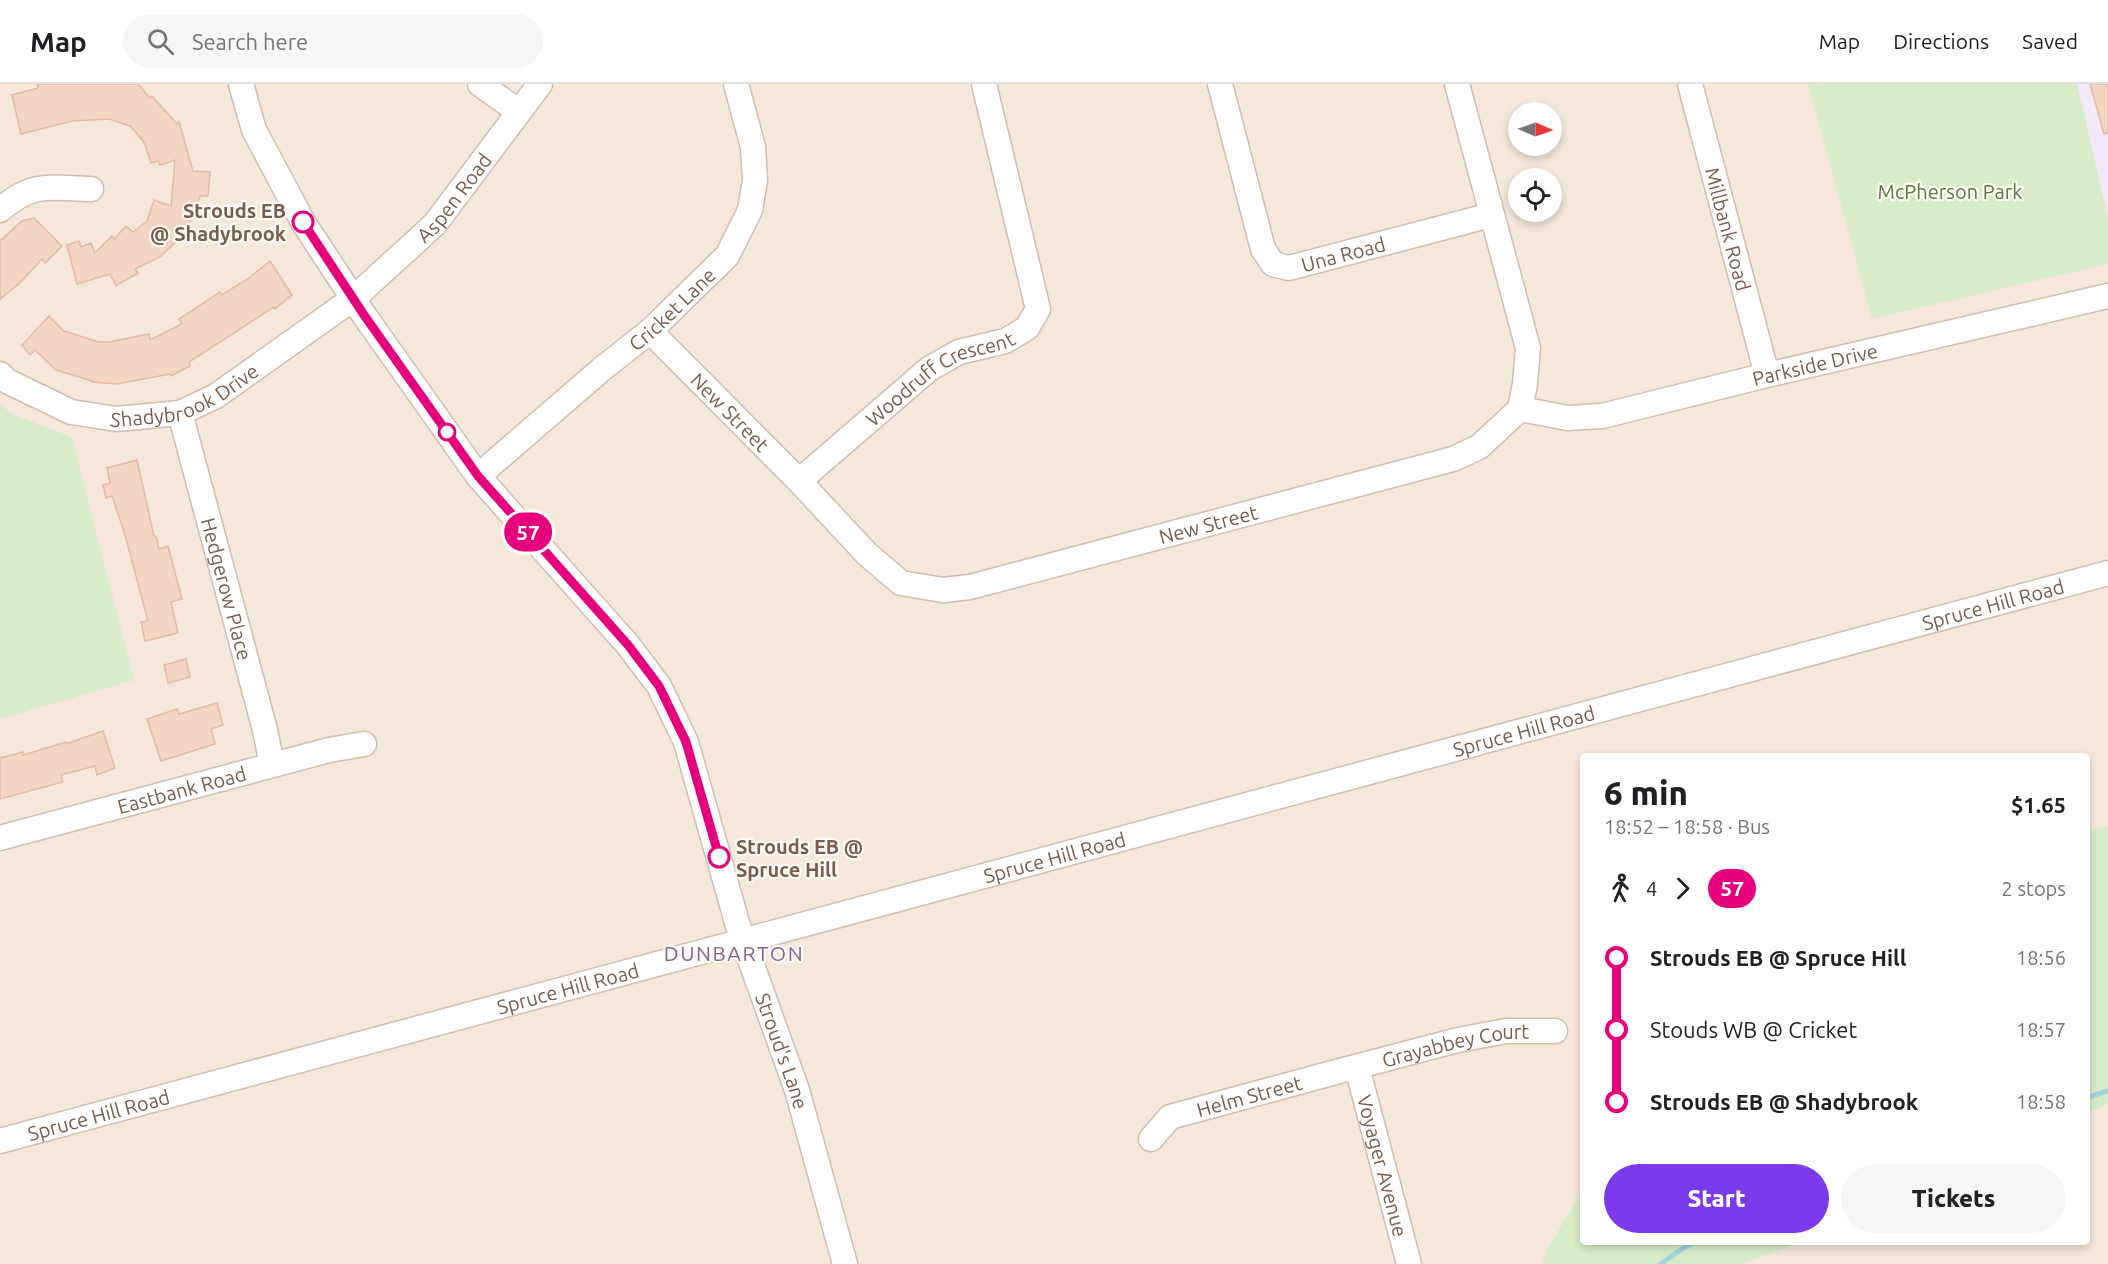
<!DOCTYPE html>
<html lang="en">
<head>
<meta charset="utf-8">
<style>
	:root { --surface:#fff; --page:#f6f6f6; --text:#202124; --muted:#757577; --line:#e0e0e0; --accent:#7c3aed }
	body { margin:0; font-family:Ubuntu,sans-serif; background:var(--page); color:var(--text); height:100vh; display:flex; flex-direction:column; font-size:22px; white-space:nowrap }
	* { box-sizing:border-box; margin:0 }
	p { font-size:20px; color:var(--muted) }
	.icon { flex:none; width:33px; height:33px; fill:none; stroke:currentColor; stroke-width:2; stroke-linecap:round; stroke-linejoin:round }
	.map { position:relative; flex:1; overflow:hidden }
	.drawer { position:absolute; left:1580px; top:669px; width:510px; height:492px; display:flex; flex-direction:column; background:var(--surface); border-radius:6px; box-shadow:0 3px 9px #0003 }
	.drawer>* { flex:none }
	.badge { padding:0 12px; border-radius:20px; font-size:21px; line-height:39px }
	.needle { width:39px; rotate:92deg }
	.buttons { position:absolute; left:1508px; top:18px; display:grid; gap:12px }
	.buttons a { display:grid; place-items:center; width:54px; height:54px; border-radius:50%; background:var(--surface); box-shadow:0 3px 9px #0003; font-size:30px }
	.map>.badge { position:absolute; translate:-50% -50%; box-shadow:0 0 0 3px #fff }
	.legs { display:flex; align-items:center; gap:9px; height:66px; padding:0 24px; font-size:20px }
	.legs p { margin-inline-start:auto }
	.head { display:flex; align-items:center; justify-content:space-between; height:102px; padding:0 24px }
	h1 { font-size:33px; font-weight:800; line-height:45px }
	.primary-button { display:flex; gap:12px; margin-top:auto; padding:12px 24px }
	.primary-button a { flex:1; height:69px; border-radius:36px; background:var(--accent); color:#fff; font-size:24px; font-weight:800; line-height:69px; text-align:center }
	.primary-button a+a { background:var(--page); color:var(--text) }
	ul { padding:0 24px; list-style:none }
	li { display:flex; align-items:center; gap:21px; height:72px; font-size:22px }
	li i { display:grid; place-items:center; width:9px; height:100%; margin:0 8px; background:currentColor }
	li i::after { content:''; width:15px; height:15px; margin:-8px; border:4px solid; border-radius:50%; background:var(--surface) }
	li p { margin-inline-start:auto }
	li:first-child i { background:linear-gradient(#0000 50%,currentColor 0) }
	li:last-child i { background:linear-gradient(currentColor 50%,#0000 0) }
	header { display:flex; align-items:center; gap:36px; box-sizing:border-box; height:84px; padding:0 30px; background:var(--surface); border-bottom:2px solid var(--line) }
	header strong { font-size:28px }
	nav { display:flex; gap:33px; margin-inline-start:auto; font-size:21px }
	.search { width:420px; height:54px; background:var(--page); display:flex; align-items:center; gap:15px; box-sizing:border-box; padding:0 21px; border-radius:33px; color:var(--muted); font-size:22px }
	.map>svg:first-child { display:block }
	.residential { fill:#f5e8da; fill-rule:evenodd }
	.education { fill:#f3e8fa }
	.green { fill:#d8ecc9 }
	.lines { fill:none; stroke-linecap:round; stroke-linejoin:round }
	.stream { stroke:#a5d3da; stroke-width:5 }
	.building { fill:#f3d5c3; stroke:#e6bba3; stroke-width:1.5 }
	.minor-casing { stroke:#d1beb0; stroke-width:27 }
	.minor { stroke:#fff; stroke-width:24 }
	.line-1-casing { stroke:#fff; stroke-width:14 }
	.line-1 { stroke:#e6007e; stroke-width:9 }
	.stop-1-dot { fill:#fff; stroke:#e6007e; stroke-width:3 }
	.labels { text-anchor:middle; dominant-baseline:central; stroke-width:4.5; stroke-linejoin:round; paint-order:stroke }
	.park-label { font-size:20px; fill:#537a41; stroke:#fffaf3 }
	.street-label { font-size:20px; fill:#7a5c4d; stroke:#fffaf3 }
	.stop-label { font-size:20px; font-weight:bold; fill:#7a5c4d; stroke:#fffaf3; text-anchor:end }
	.neighbourhood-label { font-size:21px; letter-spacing:1.5px; fill:#846695; stroke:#fffaf3 }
</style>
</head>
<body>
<header>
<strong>Map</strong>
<div class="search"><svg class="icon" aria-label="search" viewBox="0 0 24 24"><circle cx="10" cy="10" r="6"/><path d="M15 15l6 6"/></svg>Search here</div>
<nav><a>Map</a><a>Directions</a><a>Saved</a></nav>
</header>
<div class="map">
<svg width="2108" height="1180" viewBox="0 0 2108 1180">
	<rect width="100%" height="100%" fill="#fdf6ec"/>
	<g class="residential">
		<path d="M0 0H2108V742L2087 747 2086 672H1582V1108L1546 1166 1542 1180H0ZM1518 28H1551V62H1518ZM1518 94H1551V128H1518Z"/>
		<path d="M2108 1020V1180H1740L1777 1168 1799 1158H2086L2087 1029Z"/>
	</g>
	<path class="education" d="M2077 0H2108V133Z"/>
	<g class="green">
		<path d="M1808 0H2077L2108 133V180L1872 235Z"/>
		<path d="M0 320 12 330 72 353 134 596 0 635Z"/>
		<path d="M2108 742V1020L2087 1029V747Z"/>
		<path d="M1582 1108V1158H1799L1777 1168 1740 1180H1542L1546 1166Z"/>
	</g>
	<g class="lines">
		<g class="stream">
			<path d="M2086 1014 2108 1007"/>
			<path d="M1660 1180 1685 1163 1695 1158"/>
		</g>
	</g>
	<g class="building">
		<path d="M37 0H138L150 14 152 12 177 40 179 38 193 87 210 88 208 112H200L184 154 181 153 160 173 135 185 138 189 116 202 110 190 77 200 67 161 79 157 81 163 91 159 95 169 112 152 114 155 126 142 133 148 147 137 154 116 171 122 175 76 160 81 158 77 151 79 144 58 130 42 109 35 72 37 21 50 12 11 38 4Z"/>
		<path d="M2090 0H2108V49L2104 50Z"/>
		<path d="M34 134 62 162 45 179 42 175 20 199 0 215V157L22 137Z"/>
		<path d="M270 177 292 211 275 225 274 223 189 278 190 282 171 292 170 290 117 300 92 298V297L56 286 35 266 30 271 22 261 49 232 64 247 99 258H109L149 250 150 256 182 240 179 235 220 208 222 211 249 194Z"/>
		<path d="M137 376 154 452H156L159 465 168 462 182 515 171 518 178 549 145 557 141 538 148 537 125 451 112 412 106 414 103 401 110 399 107 384Z"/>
		<path d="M186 575 190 593 168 599 164 581Z"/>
		<path d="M217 619 223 641 211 645 215 660 161 677 147 635 177 625 179 630Z"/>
		<path d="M103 647 115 684 97 691 95 682 61 691 63 698 0 715V674L23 668V671L66 658V660Z"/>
	</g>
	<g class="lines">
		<defs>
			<g id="minor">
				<path id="s1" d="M241 0 254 46 303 138 364 231 478 392 628 561 659 602 686 658 738 842 797 1006 845 1180"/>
				<path d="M480 0 519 28"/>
				<path id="s2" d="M1220 0 1263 165 1273 180 1289 184 1491 131"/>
				<path id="s3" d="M1690 0 1767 291"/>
				<path d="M0 126C33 97 50 104 91 105"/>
				<path id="s4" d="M650 247 799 397 867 470 901 499 943 506 970 503 1453 375 1479 363 1520 325 1525 300 1528 264 1457 0"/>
				<path id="s5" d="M0 290 7 297 71 328 116 335 180 329 216 312 354 214 435 140 540 0"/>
				<path id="s6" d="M1520 325 1568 334 1602 332 1767 291 2108 212"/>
				<path id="s7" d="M180 329 265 646 272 681"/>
				<path id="s8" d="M478 392 602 285 650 247 727 172 750 126 755 96 753 63 736 0"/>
				<path id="s9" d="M799 397 929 285 959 268 1005 257 1027 244 1038 225 984 0"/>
				<path id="s10" d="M0 754 329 666 364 660"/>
				<path id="s11" d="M1357 983 1409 1180"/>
				<path id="s12" d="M1151 1055 1170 1033 1336 988 1458 956 1506 947H1555"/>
				<path id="s13" d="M0 1057 2108 489"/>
			</g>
		</defs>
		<use href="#minor" class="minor-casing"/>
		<use href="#minor" class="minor"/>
	</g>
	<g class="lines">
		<defs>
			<path id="line-1" d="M303 138 364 231 478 392 628 561 659 602 686 658 719 773"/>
		</defs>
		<use href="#line-1" class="line-1-casing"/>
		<use href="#line-1" class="line-1"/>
	</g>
	<g class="stop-1-dot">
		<circle cx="303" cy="138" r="10"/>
		<circle cx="447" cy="348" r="8"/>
		<circle cx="719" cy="773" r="10"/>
	</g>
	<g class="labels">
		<g class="park-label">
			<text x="1950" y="107">McPherson Park</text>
		</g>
		<g class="street-label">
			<text stroke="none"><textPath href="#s5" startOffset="542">Aspen Road</textPath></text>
			<text stroke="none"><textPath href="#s3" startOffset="150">Millbank Road</textPath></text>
			<text stroke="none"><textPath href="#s2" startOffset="261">Una Road</textPath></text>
			<text stroke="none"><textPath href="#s8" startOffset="256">Cricket Lane</textPath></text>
			<text stroke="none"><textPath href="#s6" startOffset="302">Parkside Drive</textPath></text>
			<text stroke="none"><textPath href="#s9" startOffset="177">Woodruff Crescent</textPath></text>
			<text stroke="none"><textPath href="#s5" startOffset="200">Shadybrook Drive</textPath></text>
			<text stroke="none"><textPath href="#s4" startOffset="114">New Street</textPath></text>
			<text stroke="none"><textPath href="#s4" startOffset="672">New Street</textPath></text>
			<text stroke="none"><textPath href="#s7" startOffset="182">Hedgerow Place</textPath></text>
			<text stroke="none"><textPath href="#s13" startOffset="2064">Spruce Hill Road</textPath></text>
			<text stroke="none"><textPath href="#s13" startOffset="1578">Spruce Hill Road</textPath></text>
			<text stroke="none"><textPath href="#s10" startOffset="188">Eastbank Road</textPath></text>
			<text stroke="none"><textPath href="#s13" startOffset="1092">Spruce Hill Road</textPath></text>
			<text stroke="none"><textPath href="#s13" startOffset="588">Spruce Hill Road</textPath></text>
			<text stroke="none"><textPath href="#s12" startOffset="324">Grayabbey Court</textPath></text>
			<text stroke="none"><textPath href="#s1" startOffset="1124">Stroud's Lane</textPath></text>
			<text stroke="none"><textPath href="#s12" startOffset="111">Helm Street</textPath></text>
			<text stroke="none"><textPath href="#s13" startOffset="102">Spruce Hill Road</textPath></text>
			<text stroke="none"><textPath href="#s11" startOffset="102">Voyager Avenue</textPath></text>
		</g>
		<g class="stop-label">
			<text x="286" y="126">Strouds EB<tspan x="286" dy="23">@ Shadybrook</tspan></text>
			<text x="736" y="762" text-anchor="start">Strouds EB @<tspan x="736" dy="23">Spruce Hill</tspan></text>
		</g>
		<g class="neighbourhood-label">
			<text x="734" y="869">DUNBARTON</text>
		</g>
	</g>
</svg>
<div class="buttons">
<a><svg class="needle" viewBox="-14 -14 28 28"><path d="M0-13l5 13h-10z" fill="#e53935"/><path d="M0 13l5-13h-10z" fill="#757577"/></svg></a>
<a><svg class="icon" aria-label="locate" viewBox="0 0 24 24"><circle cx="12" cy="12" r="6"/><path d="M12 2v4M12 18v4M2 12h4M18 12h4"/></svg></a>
</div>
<b class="badge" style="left:528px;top:448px;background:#e6007e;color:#fff">57</b>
<section class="drawer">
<div class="head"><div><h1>6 min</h1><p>18:52 – 18:58 · Bus</p></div><b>$1.65</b></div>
<div class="legs"><svg class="icon" aria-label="walk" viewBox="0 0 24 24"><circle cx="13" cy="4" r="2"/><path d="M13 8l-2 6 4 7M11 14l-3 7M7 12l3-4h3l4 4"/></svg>4<svg class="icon" aria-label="forward" viewBox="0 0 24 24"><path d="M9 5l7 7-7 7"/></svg><b class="badge" style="background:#e6007e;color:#fff">57</b><p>2 stops</p></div>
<ul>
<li><i style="color:#e6007e"></i><b>Strouds EB @ Spruce Hill</b><p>18:56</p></li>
<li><i style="color:#e6007e"></i><span>Stouds WB @ Cricket</span><p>18:57</p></li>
<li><i style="color:#e6007e"></i><b>Strouds EB @ Shadybrook</b><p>18:58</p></li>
</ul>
<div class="primary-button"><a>Start</a><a>Tickets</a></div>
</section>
</div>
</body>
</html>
